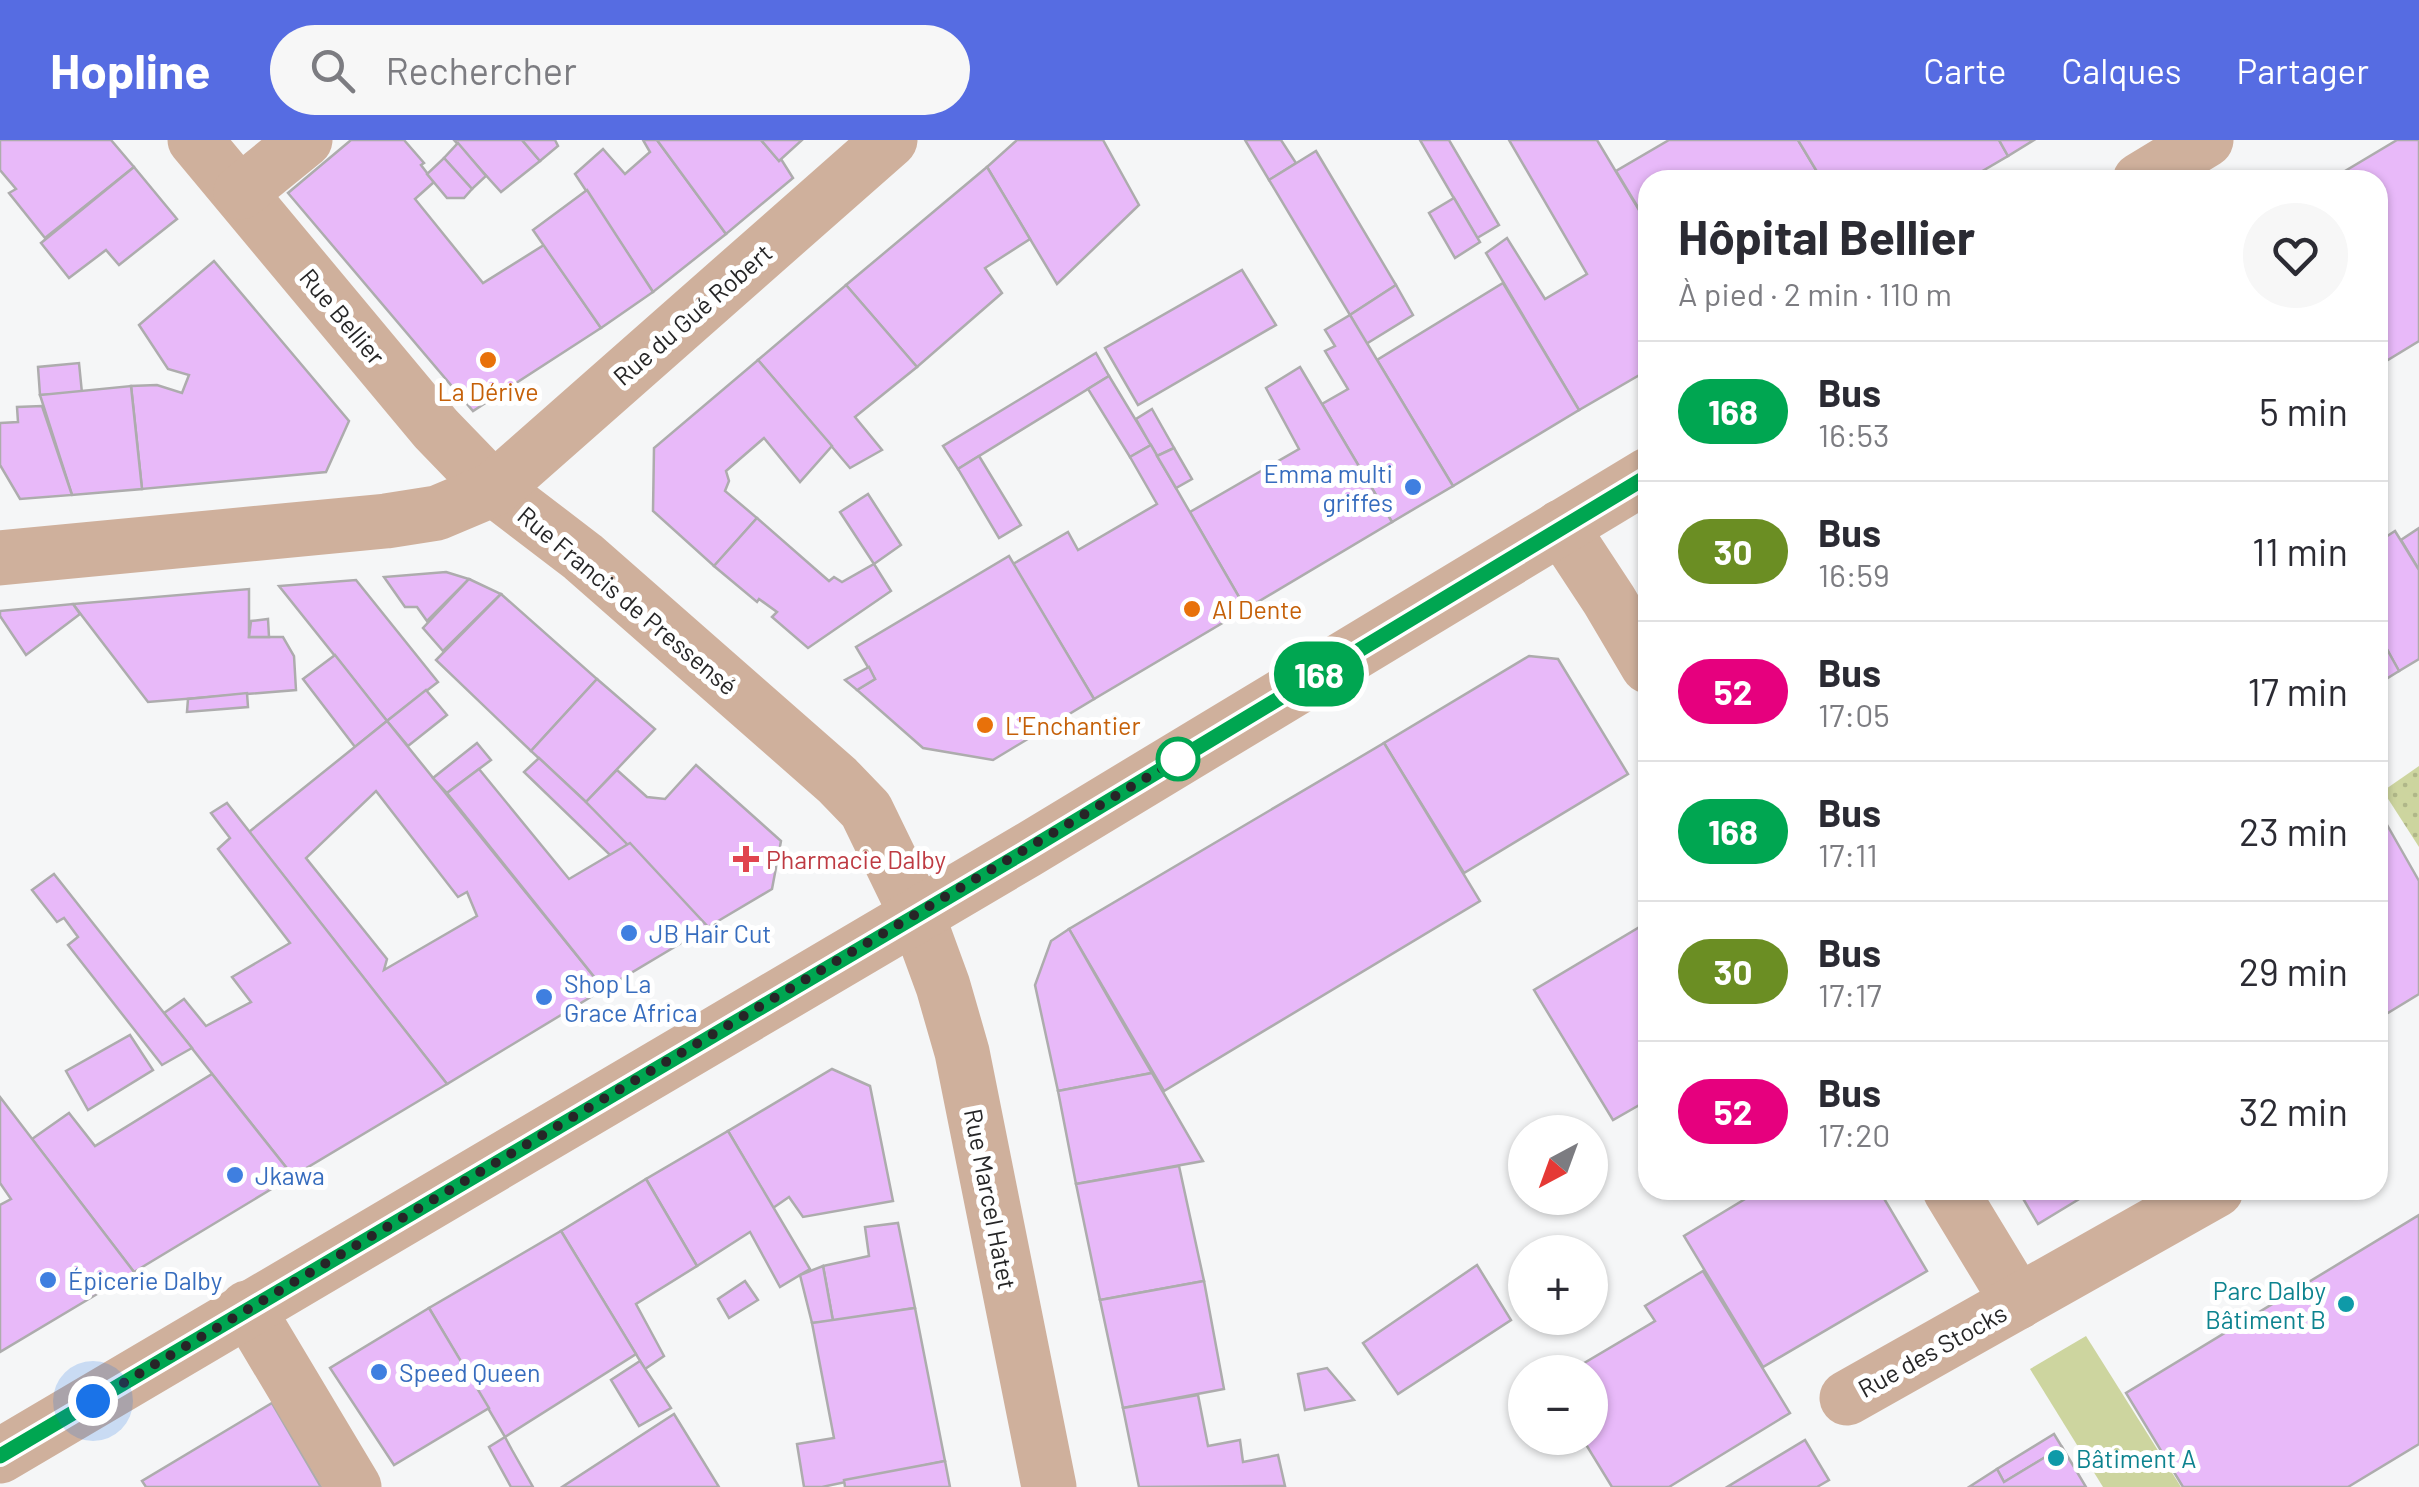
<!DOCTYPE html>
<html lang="fr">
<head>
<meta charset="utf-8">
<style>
	:root { --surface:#fff; --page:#f7f7f7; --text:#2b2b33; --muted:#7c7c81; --line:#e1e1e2; --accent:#566ce2 }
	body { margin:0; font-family:Barlow,sans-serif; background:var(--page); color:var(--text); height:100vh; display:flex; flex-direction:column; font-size:38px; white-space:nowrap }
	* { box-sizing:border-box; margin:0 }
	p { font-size:32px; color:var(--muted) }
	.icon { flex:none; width:55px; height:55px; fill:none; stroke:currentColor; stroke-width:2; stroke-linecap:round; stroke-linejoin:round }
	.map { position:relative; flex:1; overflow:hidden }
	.panel { position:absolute; left:1638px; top:30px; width:750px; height:1030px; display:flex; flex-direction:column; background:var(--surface); border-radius:30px; box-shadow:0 2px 8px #0004 }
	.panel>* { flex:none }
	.badge { padding:0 20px; border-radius:32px; font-size:35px; line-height:65px }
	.needle { width:65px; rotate:221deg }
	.tools { position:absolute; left:1508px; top:975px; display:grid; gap:20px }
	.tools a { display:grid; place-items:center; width:100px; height:100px; border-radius:50%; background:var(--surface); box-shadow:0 2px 8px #0004; font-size:50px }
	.you { position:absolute; width:50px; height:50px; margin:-25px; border:8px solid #fff; border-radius:50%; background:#1a73e8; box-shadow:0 0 0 15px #1a73e833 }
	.map>.badge { position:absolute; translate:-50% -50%; box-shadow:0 0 0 5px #fff }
	.round { display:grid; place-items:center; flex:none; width:105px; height:105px; border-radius:52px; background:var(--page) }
	.summary { display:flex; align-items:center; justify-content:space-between; height:170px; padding:0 40px }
	h1 { font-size:48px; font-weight:700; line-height:75px }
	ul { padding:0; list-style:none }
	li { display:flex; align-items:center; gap:30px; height:140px; padding:0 40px; border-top:2px solid var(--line) }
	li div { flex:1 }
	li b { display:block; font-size:38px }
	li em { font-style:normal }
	li .badge { min-width:110px; font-weight:700; text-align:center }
	header { display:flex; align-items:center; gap:60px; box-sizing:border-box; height:140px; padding:0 50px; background:var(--accent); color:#fff }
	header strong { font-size:48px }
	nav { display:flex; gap:55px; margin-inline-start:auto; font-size:35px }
	.search { width:700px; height:90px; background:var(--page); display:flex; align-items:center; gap:25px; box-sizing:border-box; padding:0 35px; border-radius:55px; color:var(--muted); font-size:38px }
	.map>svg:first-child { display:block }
	.green { fill:#cdd59f }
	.garden { fill:url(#garden-dots) }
	.building { fill:#e8b9f9; stroke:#adacad; stroke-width:2.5; fill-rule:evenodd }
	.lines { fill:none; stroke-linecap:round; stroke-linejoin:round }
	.minor { stroke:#cfb09c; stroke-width:55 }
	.line-casing { stroke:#fff; stroke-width:22 }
	.line { stroke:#00a651; stroke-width:15 }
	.walk { stroke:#262627; stroke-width:10; stroke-dasharray:0 18 }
	.food-dot { fill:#e8710a; stroke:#fff; stroke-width:4 }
	.shop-dot { fill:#3f7fe0; stroke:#fff; stroke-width:4 }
	.stop-dot { fill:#fff; stroke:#00a651; stroke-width:5 }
	.health-dot { fill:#e0444e; stroke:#fff; stroke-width:4 }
	.culture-dot { fill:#0f9aa8; stroke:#fff; stroke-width:4 }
	.labels { text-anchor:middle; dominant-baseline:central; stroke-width:10; stroke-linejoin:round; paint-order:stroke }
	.street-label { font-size:25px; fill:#262627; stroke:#fff }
	.food-label { font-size:25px; fill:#c56008; stroke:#fff; text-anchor:start }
	.shop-label { font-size:25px; fill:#366cbe; stroke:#fff; text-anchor:start }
	.health-label { font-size:25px; fill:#be3a42; stroke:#fff; text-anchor:start }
	.culture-label { font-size:25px; fill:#0d838f; stroke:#fff; text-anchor:end }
</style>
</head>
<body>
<header>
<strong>Hopline</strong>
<div class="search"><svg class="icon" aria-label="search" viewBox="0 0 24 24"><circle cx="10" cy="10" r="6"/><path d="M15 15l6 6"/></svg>Rechercher</div>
<nav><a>Carte</a><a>Calques</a><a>Partager</a></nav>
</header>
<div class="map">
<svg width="2419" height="1347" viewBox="0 0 2419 1347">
	<defs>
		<pattern id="garden-dots" width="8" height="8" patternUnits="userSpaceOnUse" patternTransform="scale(2.5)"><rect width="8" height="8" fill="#cdd59f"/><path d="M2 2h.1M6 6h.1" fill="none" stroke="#b0b789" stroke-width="1.8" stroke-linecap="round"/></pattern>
	</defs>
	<rect width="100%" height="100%" fill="#f5f6f7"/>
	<path class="green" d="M2086 1196 2181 1347H2103L2030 1229Z"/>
	<path class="garden" d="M2419 626V707L2383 651Z"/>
	<g class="building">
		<path d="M0 0H111L134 27 45 98 9 53 16 49 0 30Z"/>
		<path d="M351 0H404L424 23 421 25 434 42 415 59 483 143 544 105 601 188 473 271 288 53Z"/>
		<path d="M454 0H522L540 21 501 52Z"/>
		<path d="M522 0H555L558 6 540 21Z"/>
		<path d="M643 0H657L726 94 653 152 575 34 603 9 625 34 650 12Z"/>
		<path d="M657 0H761L779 21 781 19 793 38 726 94Z"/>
		<path d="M761 0H802L779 21Z"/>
		<path d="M1017 0H1103L1139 65 1057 144 987 27Z"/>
		<path d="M1245 0H1281L1296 23 1269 40Z"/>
		<path d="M1420 0H1449L1499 85 1477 98Z"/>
		<path d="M1509 0H1597L1648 85V230L1579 270 1486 113 1507 98 1545 159 1587 134Z"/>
		<path d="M1669 0H1798L1822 40H1648V84L1616 31Z"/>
		<path d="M1798 0H1999L2008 16 1967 40H1822Z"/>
		<path d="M1999 0H2034L2008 16Z"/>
		<path d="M2397 0H2419V201L2378 226V40H2330Z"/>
		<path d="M458 3 486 36 472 49 444 18Z"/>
		<path d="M1316 11 1396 145 1350 175 1269 40Z"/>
		<path d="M444 18 472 49 464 58H447L427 34Z"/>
		<path d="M134 27 177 79 119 125 106 110 69 138 41 103Z"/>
		<path d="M987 27 1030 99 985 128 1002 153 917 227 846 145Z"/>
		<path d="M587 50 653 152 601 188 533 90Z"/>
		<path d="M1454 58 1480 102 1455 118 1429 73Z"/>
		<path d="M214 121 349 281 326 332 142 349 131 246 157 245 182 253 189 235 168 229 139 185Z"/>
		<path d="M1242 130 1276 185 1138 265 1105 208Z"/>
		<path d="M1503 143 1579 270 1453 346 1377 220Z"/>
		<path d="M846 145 917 227 855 277 882 310 850 328 758 220Z"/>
		<path d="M1396 145 1413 175 1366 204 1350 175Z"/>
		<path d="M1350 175 1453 346 1392 382 1322 264 1348 249 1325 211 1335 206 1325 190Z"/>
		<path d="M1096 213 1109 236 958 329 943 306Z"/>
		<path d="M758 220 832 306 800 342 764 298 726 331 729 341 725 351 757 378 714 426 653 371 654 308Z"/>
		<path d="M79 223 82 253 40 255 38 227Z"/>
		<path d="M1300 227 1392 382 1246 469 1190 372 1299 309 1266 248Z"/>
		<path d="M1109 236 1151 305 1130 317 1088 249Z"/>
		<path d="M131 246 142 349 72 355 40 255Z"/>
		<path d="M42 266 72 355 20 359 0 325V283L18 282 17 267Z"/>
		<path d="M1152 269 1174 308 1157 316 1136 279Z"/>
		<path d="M1151 305 1246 469 1094 559 1013 424 1068 392 1078 410 1157 364 1130 317Z"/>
		<path d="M1174 308 1192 339 1176 348 1157 316Z"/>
		<path d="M979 316 1021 385 999 398 958 329Z"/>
		<path d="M868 354 901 405 874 424 840 372Z"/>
		<path d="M757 378 829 441 834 437 842 442 874 424 891 451 808 508 772 477 777 472 759 459 757 462 714 426Z"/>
		<path d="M2419 388V430L2401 400Z"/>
		<path d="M2395 391 2419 430V519L2399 531 2378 493V414L2384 410 2378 402Z"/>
		<path d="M1009 416 1094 559 993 620 923 608 857 550 875 539 856 507Z"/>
		<path d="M446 432 469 439 427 481 417 467H405L384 437Z"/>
		<path d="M469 439 501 454 443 511 423 488Z"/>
		<path d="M356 440 438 542 387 581 279 446Z"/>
		<path d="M249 449V497H283L294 516 296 550 148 562 73 464Z"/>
		<path d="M501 454 597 539 531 611 436 520Z"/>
		<path d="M73 464 80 474 26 515 0 476V471Z"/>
		<path d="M268 479 269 497H249L251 481Z"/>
		<path d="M2378 493 2399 531 2378 544Z"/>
		<path d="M335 515 387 581 355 607 303 539Z"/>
		<path d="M1529 516 1558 519 1628 634 1464 733 1384 603Z"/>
		<path d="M869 527 875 539 857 550 845 540Z"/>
		<path d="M597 539 655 589 586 662 531 611Z"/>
		<path d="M426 550 447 575 408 606 387 581Z"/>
		<path d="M247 553 248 567 187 572 188 559Z"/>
		<path d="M387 581 604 849 447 944 249 692ZM376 651 458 757 467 752 477 776 384 830 387 819 306 718Z"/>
		<path d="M477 603 491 620 447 653 433 638Z"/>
		<path d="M1384 603 1480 761 1164 951 1069 789Z"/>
		<path d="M539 618 586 662 630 703 611 716 524 632Z"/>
		<path d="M696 625 781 701 772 749 708 787 586 662 617 630 647 657 665 659Z"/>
		<path d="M479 629 569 739 630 703 708 787 604 849 447 653Z"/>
		<path d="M227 663 447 944 293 1036 164 873 184 859 206 886 251 862 232 837 290 803 218 709 230 698 211 673Z"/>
		<path d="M2378 669 2419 741V854L2378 879Z"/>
		<path d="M54 734 164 873 192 908 162 925 68 805 78 797 64 778 57 782 32 750Z"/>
		<path d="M1648 782V960L1613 980 1534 850Z"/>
		<path d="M1069 789 1129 894 1152 933 1058 951 1035 845 1051 801Z"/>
		<path d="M130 895 153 930 88 970 66 931Z"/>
		<path d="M832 929 870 946 893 1061 803 1077 789 1057 773 1068 728 991Z"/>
		<path d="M1152 933 1203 1021 1076 1044 1058 951Z"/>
		<path d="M212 934 293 1036 134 1132 32 999 69 973 95 1006Z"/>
		<path d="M0 957 134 1132 0 1212V1065L11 1059 0 1043Z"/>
		<path d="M728 991 810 1129 780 1147 750 1092 697 1126 646 1039Z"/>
		<path d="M1179 1026 1204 1141 1100 1160 1076 1044Z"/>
		<path d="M646 1039 697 1126 636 1164 664 1216 645 1229 561 1091Z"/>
		<path d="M1760 1050H1879L1927 1131 1763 1227 1684 1096Z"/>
		<path d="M2018 1050H2094L2038 1084Z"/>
		<path d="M2419 1075V1304L2348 1347H2183L2126 1253Z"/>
		<path d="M898 1083 915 1168 833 1181 823 1126 869 1116 865 1087Z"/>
		<path d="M561 1091 636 1214 505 1297 429 1168Z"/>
		<path d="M1477 1125 1511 1180 1398 1254 1363 1203Z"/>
		<path d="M823 1126 833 1181 812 1183 800 1135Z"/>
		<path d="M1703 1131 1790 1273 1669 1347H1612L1582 1298H1590V1232H1569L1655 1181 1645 1166Z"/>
		<path d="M745 1141 758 1160 729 1178 718 1159Z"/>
		<path d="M1204 1141 1224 1249 1123 1268 1100 1160Z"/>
		<path d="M429 1168 489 1268 394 1325 330 1228Z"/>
		<path d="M915 1168 945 1321 822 1347H804L797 1304 834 1298 812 1183Z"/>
		<path d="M640 1221 671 1268 639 1286 611 1240Z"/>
		<path d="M1327 1228 1354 1260 1305 1270 1298 1234Z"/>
		<path d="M1198 1255 1208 1306 1240 1300 1243 1322 1278 1315 1285 1346 1139 1347 1123 1268Z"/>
		<path d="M272 1263 321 1347H146L142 1341Z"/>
		<path d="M674 1274 719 1347H562Z"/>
		<path d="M2054 1294 2062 1307 2004 1342 1997 1329Z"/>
		<path d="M505 1297 512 1310 533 1347H511L489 1307Z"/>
		<path d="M1805 1300 1829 1340 1817 1347H1727Z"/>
		<path d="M2062 1307 2086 1347H1969L1997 1329 2004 1342Z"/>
		<path d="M945 1321 950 1347H845L844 1340Z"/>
	</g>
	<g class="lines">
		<g class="minor">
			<path d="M195 0 436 289 494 349 583 417 837 640 866 670 917 775 943 846 962 912 1049 1347"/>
			<path d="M2140 40 2206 0"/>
			<path d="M241 52 305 0"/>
			<path d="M1561 387 1609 460 1648 526"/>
			<path d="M0 418 386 381 437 373 494 349 890 0"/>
			<path d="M1950 1050 2018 1162"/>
			<path d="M247 1168 354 1347"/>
			<path d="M1847 1258 2216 1050"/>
			<path d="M0 1316 1026 711 1648 335"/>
		</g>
	</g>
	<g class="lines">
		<defs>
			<path id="line" d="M0 1316 1026 711 1648 336"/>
		</defs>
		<use href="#line" class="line-casing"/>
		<use href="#line" class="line"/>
		<path class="walk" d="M93 1261 1178 619"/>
	</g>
	<g class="food-dot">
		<circle cx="488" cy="220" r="10"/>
		<circle cx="1192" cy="469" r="10"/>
		<circle cx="985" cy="585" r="10"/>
	</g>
	<g class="shop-dot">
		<circle cx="1413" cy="347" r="10"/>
		<circle cx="629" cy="793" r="10"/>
		<circle cx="544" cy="857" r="10"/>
		<circle cx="235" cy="1035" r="10"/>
		<circle cx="48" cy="1140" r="10"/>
		<circle cx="379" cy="1232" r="10"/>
	</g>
	<circle class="stop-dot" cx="1178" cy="619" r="20"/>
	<path class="health-dot" d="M741 704h10v10h10v10h-10v10h-10v-10h-10v-10h10z"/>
	<g class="culture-dot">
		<circle cx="2346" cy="1164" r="10"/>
		<circle cx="2056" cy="1318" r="10"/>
	</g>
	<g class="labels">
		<g class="street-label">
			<text transform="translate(692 174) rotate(-41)">Rue du Gué Robert</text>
			<text transform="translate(343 176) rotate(50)">Rue Bellier</text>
			<text transform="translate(628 460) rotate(40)">Rue Francis de Pressensé</text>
			<text transform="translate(991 1059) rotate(79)">Rue Marcel Hatet</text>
			<text transform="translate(1932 1210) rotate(-29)">Rue des Stocks</text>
		</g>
		<g class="food-label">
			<text x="488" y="251" text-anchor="middle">La Dérive</text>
			<text x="1212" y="469">Al Dente</text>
			<text x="1005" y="585">L'Enchantier</text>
		</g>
		<g class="shop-label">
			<text x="1393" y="333" text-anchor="end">Emma multi<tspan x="1393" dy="29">griffes</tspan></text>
			<text x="649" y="793">JB Hair Cut</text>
			<text x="564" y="843">Shop La<tspan x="564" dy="29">Grace Africa</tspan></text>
			<text x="255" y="1035">Jkawa</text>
			<text x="68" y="1140">Épicerie Dalby</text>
			<text x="399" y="1232">Speed Queen</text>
		</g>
		<g class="health-label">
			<text x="766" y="719">Pharmacie Dalby</text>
		</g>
		<g class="culture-label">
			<text x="2326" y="1150">Parc Dalby<tspan x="2326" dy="29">Bâtiment B</tspan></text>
			<text x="2076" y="1318" text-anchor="start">Bâtiment A</text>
		</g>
	</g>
</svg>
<div class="tools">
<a><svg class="needle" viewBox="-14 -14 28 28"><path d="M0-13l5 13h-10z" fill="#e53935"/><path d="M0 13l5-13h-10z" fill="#7c7c81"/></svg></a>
<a>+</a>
<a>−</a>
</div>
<div class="you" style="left:93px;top:1261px"></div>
<b class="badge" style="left:1319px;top:534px;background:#00a651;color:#fff">168</b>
<section class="panel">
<div class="summary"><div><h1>Hôpital Bellier</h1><p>À pied · 2 min · 110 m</p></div><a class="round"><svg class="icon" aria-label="heart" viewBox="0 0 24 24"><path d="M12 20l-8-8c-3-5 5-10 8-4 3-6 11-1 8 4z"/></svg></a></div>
<ul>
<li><span class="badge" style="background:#00a651;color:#fff">168</span><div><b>Bus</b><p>16:53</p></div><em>5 min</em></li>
<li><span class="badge" style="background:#6b8e23;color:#fff">30</span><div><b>Bus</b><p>16:59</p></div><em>11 min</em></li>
<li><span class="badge" style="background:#e6007e;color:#fff">52</span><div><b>Bus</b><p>17:05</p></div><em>17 min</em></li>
<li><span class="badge" style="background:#00a651;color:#fff">168</span><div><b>Bus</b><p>17:11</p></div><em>23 min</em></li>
<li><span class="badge" style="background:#6b8e23;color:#fff">30</span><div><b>Bus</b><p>17:17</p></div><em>29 min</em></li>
<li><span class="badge" style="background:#e6007e;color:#fff">52</span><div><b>Bus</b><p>17:20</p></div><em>32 min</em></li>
</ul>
</section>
</div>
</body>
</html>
